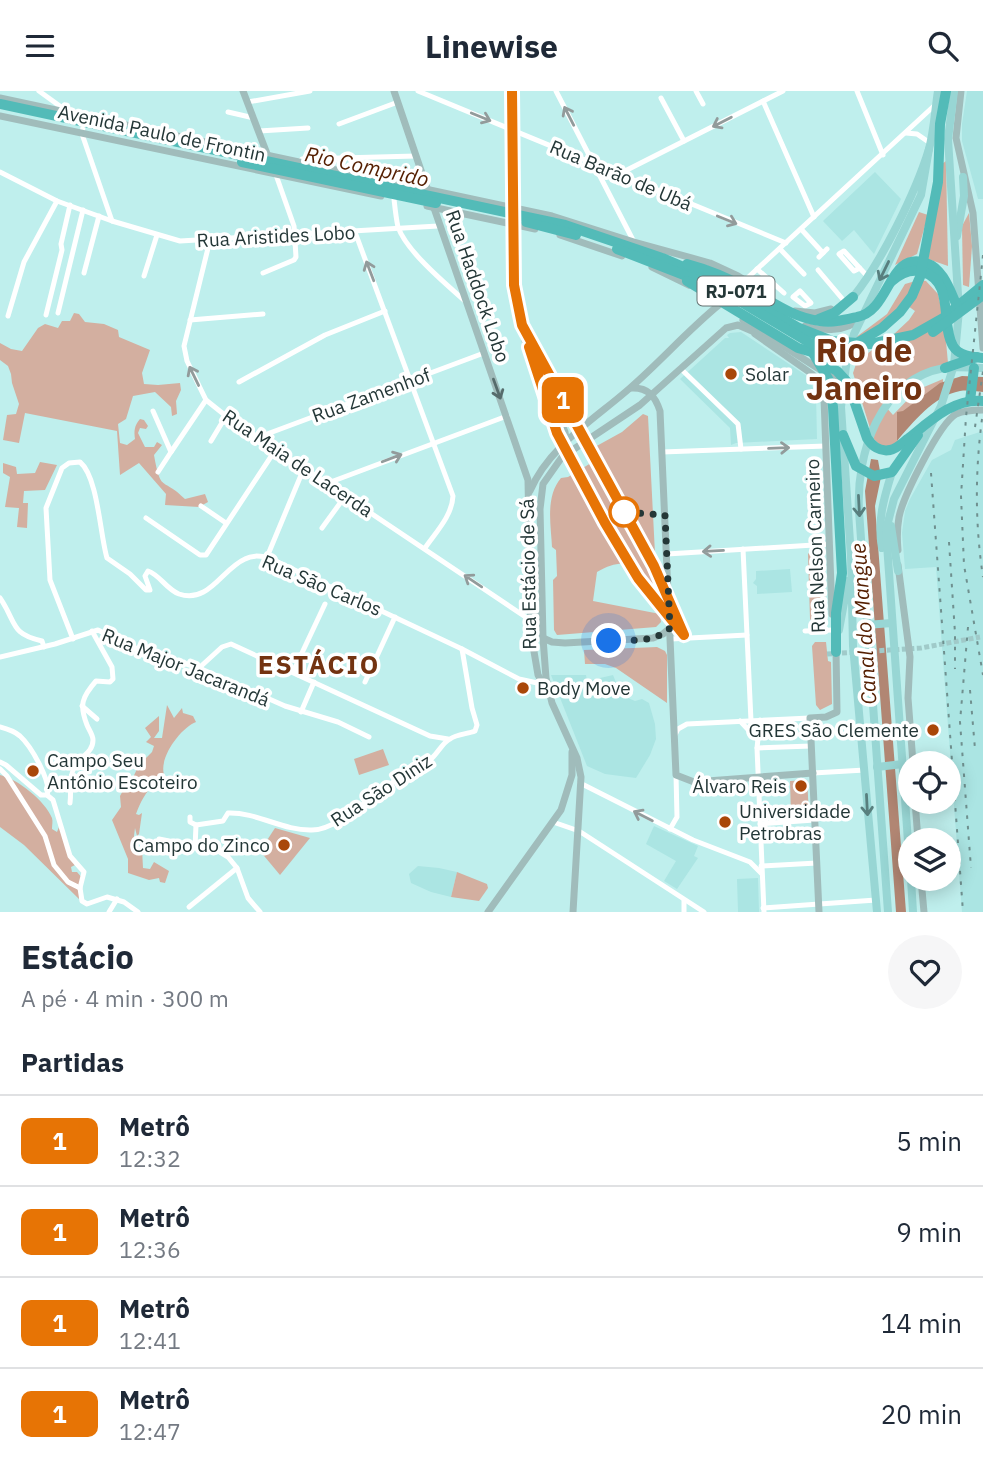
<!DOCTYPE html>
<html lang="pt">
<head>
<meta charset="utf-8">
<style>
	:root { --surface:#fff; --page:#f6f6f7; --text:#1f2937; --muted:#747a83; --line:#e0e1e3 }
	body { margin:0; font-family:"IBM Plex Sans",sans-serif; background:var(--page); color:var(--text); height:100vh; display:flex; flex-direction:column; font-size:26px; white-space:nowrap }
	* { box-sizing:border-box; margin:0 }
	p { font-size:23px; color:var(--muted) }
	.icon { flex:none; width:38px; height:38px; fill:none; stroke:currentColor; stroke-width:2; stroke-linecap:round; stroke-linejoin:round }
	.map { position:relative; height:821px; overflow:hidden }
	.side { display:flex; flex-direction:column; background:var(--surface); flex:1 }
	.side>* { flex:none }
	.badge { padding:0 14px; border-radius:10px; font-size:24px; line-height:46px }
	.controls { position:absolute; left:898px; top:660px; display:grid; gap:14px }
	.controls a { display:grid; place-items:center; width:63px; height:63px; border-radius:50%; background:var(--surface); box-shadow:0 4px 18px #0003; font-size:35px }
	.you { position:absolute; width:35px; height:35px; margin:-18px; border:5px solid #fff; border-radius:50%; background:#1a73e8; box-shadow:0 0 0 10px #1a73e833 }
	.map>.badge { position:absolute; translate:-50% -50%; box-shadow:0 0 0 4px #fff }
	h2 { padding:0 21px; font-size:26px; line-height:63px }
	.round { display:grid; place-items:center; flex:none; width:74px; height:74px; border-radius:37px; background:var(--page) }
	.overview { display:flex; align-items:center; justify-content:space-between; height:119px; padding:0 21px }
	h1 { font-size:33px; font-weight:700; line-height:52px }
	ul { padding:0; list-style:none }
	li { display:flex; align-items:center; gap:21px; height:91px; padding:0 21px; border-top:2px solid var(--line) }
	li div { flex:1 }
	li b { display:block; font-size:26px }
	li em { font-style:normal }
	li .badge { min-width:77px; font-weight:700; text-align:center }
	header { display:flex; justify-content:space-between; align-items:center; height:91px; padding:0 21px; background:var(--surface); font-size:32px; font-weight:700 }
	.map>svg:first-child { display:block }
	.built { fill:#abe5e3 }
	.green { fill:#d3afa0 }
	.water { fill:#b18673 }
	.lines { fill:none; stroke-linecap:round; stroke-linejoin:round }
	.street-tunnel { stroke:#a0cac9; stroke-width:5; stroke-dasharray:5 2.5; stroke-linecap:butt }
	.street { stroke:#fff; stroke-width:5 }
	.secondary { stroke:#a0bcbb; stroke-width:7 }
	.primary { stroke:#98d6d4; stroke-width:8 }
	.highway { stroke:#53bbb8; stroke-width:10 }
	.rail { stroke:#6f908f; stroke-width:2; stroke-dasharray:3.5 7; stroke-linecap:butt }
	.oneway { stroke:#929b9b }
	.oneway2 { stroke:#587f7e }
	.oneway3 { stroke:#566c6c }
	.line-casing { stroke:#fff; stroke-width:16 }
	.line { stroke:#e77405; stroke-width:10 }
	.walk { stroke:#243737; stroke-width:7; stroke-dasharray:0 12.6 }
	.poi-dot { fill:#a94709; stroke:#fff; stroke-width:2.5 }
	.stop-dot { fill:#fff; stroke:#e77405; stroke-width:3.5 }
	.labels { text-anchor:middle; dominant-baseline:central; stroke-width:7; stroke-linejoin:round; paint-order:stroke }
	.shield { fill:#fff; stroke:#667373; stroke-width:2 }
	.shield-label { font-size:18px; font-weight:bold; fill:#243737 }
	.street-label { font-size:19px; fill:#243737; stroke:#fff }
	.poi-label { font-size:19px; fill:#243737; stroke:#fff; text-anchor:start }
	.water-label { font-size:21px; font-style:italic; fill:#541e00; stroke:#fff }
	.district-label { font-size:26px; font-weight:bold; letter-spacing:2px; fill:#733311; stroke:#fff }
	.town-label { font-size:33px; font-weight:bold; fill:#733311; stroke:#fff }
</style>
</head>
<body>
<header><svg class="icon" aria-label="menu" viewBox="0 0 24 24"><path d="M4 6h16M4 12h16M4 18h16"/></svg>Linewise<svg class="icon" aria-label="search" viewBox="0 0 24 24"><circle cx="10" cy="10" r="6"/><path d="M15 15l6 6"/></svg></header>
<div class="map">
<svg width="983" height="821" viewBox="0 0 983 821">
	<rect width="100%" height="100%" fill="#bfefed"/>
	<g class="built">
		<path d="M967 0H983V108H978L962 50V33Z"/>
		<path d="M875 81 901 108 874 163 854 139 842 150 823 130Z"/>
		<path d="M741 241 807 285 816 303 817 348 736 352 731 354 730 337 680 288 725 247H729L727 244 730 242Z"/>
		<path d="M983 340V821H962L936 476 905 478 902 442 905 420 910 408 932 369 951 359 955 349Z"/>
		<path d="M790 478 792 501 757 503V495L753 492 756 488V480Z"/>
		<path d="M551 584H586L587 590 613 584 621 604 635 610 642 608 649 612 655 633 656 648 650 664 636 687 605 683 587 675Z"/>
		<path d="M654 735 698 755 694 765 698 767 677 798 664 790 676 770 646 753Z"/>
		<path d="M418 775 439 777 457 781 451 806 431 801 411 792 409 783Z"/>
		<path d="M758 787 759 821H738L737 788Z"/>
	</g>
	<g class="green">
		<path d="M946 70 948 175 928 168 942 73Z"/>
		<path d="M919 121 928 124 917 163 895 174Z"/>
		<path d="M969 122 972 155 969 196 963 194 962 135Z"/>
		<path d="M919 189 926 190 938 203 944 229 948 272 923 281 885 315 893 324 917 299 943 288V294L899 326 897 355C888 360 879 354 873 347L853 282 857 270 893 244 909 229 915 220 908 215 860 249 855 247 887 223 905 193Z"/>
		<path d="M74 222 79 223 85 231 104 233 118 239 119 246 150 259 142 282 144 293 158 294 180 292 181 299 176 310 177 323 172 325 171 316 155 301 133 305 126 328 118 333 120 352 127 354 135 348C134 340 134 335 140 328L144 329 148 335 146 338 140 337 138 342 145 356H154L157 351 162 354 154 364C161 403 162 385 185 408L205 403 208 411 199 416 165 414 166 403 139 372 120 384 117 340 25 322 19 352 3 349 7 324 16 323 19 313 12 292 11 283 8 275 0 269V252L11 258 22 260 38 237 45 233 58 237 62 230H70Z"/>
		<path d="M643 323 648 325 657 502 639 475C621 471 613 472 597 481L593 510 660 523 661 531 656 536 557 544 554 539 553 489 557 485 556 459 552 456C551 434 545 406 561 387L568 386 591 372 589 364 593 357 622 341Z"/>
		<path d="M40 371 57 374 45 399 24 400 23 412H28L27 437 17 436 19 417 5 416 10 386 3 382V372L16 376 17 383 35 382Z"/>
		<path d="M810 461H824L826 530 813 531 810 528 808 463Z"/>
		<path d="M815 551H826L828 570 831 571 832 613 820 619 816 614 812 555Z"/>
		<path d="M657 556 665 560 667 564V612L616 577 605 573H585L584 559Z"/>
		<path d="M167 614 174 627 182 617 183 622 193 625 196 631C179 637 149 679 171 692V698L167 700 162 693 155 692C145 702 141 710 136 723L139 724 142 722 139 743 137 745 135 737 133 753H136L137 757 142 758 143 777 150 778 154 771 169 780 165 792 160 791 159 787 149 789 128 782V768L112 729 121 716 120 705 126 694 129 695 137 678 141 676 144 664 146 667 152 661 154 655 146 651 151 646 145 637 159 625V640L154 647H162Z"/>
		<path d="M383 658 389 674 359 684 354 668Z"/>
		<path d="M0 684C18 688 45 710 52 727 53 730 52 734 52 738L57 741 59 736 75 774 71 776 72 781H77L83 788 79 808 24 754 0 736Z"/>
		<path d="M807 689 809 722 791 724 790 690Z"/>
		<path d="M275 737 310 747 280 784 260 760Z"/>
		<path d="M457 781 487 793 488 797 479 810 451 806Z"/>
	</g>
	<g class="water">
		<path d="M962 285 983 286V301C975 300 967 299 960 300 934 305 913 331 897 350V321L903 320 940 292Z"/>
		<path d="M871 368 878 369 881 386 875 415 906 821H896L865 400Z"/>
	</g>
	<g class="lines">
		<path class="street-tunnel" d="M827 563 921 557 980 546"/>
		<g class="street">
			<path d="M39 0 68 21"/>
			<path d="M418 0 786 152"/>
			<path d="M556 0 634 151"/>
			<path d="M696 0 703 13"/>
			<path d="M857 0 883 64"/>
			<path d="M661 7 684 50"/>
			<path d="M763 10 814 126"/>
			<path d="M248 11 310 0"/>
			<path d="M228 21 254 27"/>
			<path d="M84 30 82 43 112 130"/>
			<path d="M339 33 398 11"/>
			<path d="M259 40 308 37"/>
			<path d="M906 42 917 43 930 52"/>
			<path d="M299 72 302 68 416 65"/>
			<path d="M0 81 57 110 112 130 180 150 438 135"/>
			<path d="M619 83 783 0"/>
			<path d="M394 108C395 117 396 127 398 136 407 161 446 193 466 211"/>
			<path d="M801 138 823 162"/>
			<path d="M355 141 453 405C452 425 436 441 425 457"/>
			<path d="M210 149 184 255 187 270 206 309 226 325 530 529"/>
			<path d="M780 158 804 183"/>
			<path d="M819 166 827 158"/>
			<path d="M860 177 854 180 839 163 844 160 868 186"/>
			<path d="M757 178 784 202"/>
			<path d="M818 179 845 211"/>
			<path d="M84 182 99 125"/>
			<path d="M263 182 294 169 296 166 294 135 276 84"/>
			<path d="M144 185 157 144"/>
			<path d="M742 192 935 14"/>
			<path d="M800 200 811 212 805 215 793 206Z"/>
			<path d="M58 222 83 119"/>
			<path d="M46 224 62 159 61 153 70 114"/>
			<path d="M8 225 24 171 57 110"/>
			<path d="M190 229 263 223"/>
			<path d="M680 277 738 333 741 358"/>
			<path d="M239 291 325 244 385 220"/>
			<path d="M153 320 171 361 206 309"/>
			<path d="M259 346 484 262"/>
			<path d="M211 350 226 325"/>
			<path d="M662 361 826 355"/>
			<path d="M158 381 171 361"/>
			<path d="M328 392 507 325"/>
			<path d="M201 415 226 432"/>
			<path d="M146 427 200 464H206L276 358"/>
			<path d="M322 437 346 404"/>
			<path d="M743 458 751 630"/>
			<path d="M667 463 830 453"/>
			<path d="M267 466 304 377"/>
			<path d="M0 507C17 532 10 543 42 550L44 556"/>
			<path d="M805 540 833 539"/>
			<path d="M73 548 50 489 46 417 62 377 69 372 80 371C98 386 100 444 107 467L130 483 146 499H150L145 485 148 480C160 484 166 498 179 503 209 513 222 478 245 468 252 464 259 465 267 466L462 558 519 588 542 593"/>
			<path d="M671 548 747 544"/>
			<path d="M0 566 55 553 98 539 129 555 199 577 285 615 338 631 369 646"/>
			<path d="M199 577 222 556 231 553 430 645 448 648"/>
			<path d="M293 581 325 513"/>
			<path d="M365 591 395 526"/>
			<path d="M82 615 97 628"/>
			<path d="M301 621 314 591"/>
			<path d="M760 629 757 657 764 821"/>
			<path d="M740 630 757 648"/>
			<path d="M0 636C8 638 14 640 20 645 31 655 52 691 47 704"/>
			<path d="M675 644 678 638 687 633 810 627"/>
			<path d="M757 657 811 655"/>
			<path d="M0 671 6 674 41 704H47L53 709 70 765 84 781 80 797 82 810 87 813 107 806 124 811 138 821"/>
			<path d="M0 678 7 685 45 745 54 774 68 791 80 797"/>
			<path d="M813 682 865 679"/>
			<path d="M580 692 693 749 750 771 761 782"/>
			<path d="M70 712C72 697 67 684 78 671 84 664 93 660 93 649 93 644 89 639 87 634 79 614 82 606 96 590L110 591 113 588 112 576 92 540"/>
			<path d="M190 726V731L196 734"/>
			<path d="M553 731 579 740 704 821"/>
			<path d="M760 733 814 729"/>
			<path d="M670 738 677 726 676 684"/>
			<path d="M159 748 194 755"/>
			<path d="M761 775 817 772"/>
			<path d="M189 816 237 777"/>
			<path d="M763 817 876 809"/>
			<path d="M109 821 117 808"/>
			<path d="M260 821 248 807 237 777 228 766 215 758 195 757 196 734 223 730 228 722C257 721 283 740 312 739 337 739 370 706 390 693 404 684 419 678 432 667 438 662 443 651 450 648 457 643 468 643 475 640L477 634 472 617 462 558"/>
			<path d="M684 821V809"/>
		</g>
		<g class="secondary">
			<path d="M243 0 269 68"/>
			<path d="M394 0 428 100"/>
			<path d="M516 0 517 118"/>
			<path d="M961 0 956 47 973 122 983 257"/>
			<path d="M0 7 552 125 634 151 710 172 738 185 767 203"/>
			<path d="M0 25 381 105"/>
			<path d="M433 114 528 389 531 543 538 584 548 601"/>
			<path d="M427 115 535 138"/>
			<path d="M517 130 516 192 519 228 526 253 565 341 567 354 564 363"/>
			<path d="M560 144 622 165"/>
			<path d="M652 176 689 194"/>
			<path d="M795 220 815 222 831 218"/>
			<path d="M743 229 833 287 847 298"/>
			<path d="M805 235C823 240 845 241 860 228"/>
			<path d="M755 243 812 283 818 289 824 307 832 523"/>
			<path d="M631 297C648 296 655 305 660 320L676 684 694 691 813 682"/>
			<path d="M530 400C549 355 595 328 630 297 661 270 688 239 720 213"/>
			<path d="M898 459C897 448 897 437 899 426 903 406 939 333 956 323 965 319 974 319 983 319"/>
			<path d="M898 474 910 566 908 607 913 672"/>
			<path d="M533 496 537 540 543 547"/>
			<path d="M543 547 552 551 565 552 653 547 663 543 670 537"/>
			<path d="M915 710 918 749"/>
			<path d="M921 788 924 821"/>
			<path d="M488 821 561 719 572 684V661"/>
			<path d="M573 821 581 686 577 667 552 612 546 587 543 547 540 418 543 393 562 366 640 314 726 237 738 234 759 243"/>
			<path d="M819 821 810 627 826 626 837 621 836 559"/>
		</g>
		<g class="primary">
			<path d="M957 145 964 105 963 86"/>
			<path d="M853 206C881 172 916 101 929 58 934 40 935 19 938 0"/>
			<path d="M891 435 898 480"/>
			<path d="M882 457C877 429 884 407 892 381"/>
			<path d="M866 534 892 532"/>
			<path d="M839 539 848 490"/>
			<path d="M877 676 903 673"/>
			<path d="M910 779 886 439 894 408 941 315 954 274 959 219 948 48 954 0"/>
			<path d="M911 788 913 821"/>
			<path d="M877 821 853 555 851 466 841 316 847 267 854 243 921 104 929 58"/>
			<path d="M888 821 859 420C856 363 879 289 944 277 956 275 971 277 983 277"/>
		</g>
		<g class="highway">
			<path d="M0 13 565 134 665 168 723 193 799 237 832 250 870 253 913 244 943 227 983 194"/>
			<path d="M242 71 436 112"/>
			<path d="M526 131 576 144"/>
			<path d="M617 158 697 189"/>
			<path d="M687 173C710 179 731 188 752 200 774 212 794 227 820 230 833 232 844 229 857 226 891 220 888 159 926 172 945 178 951 204 959 219"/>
			<path d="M687 190 798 257 822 264 841 261"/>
			<path d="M892 190C901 182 911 177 923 181 955 191 940 233 953 255 959 265 972 266 983 267"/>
			<path d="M721 199 810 252 848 259"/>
			<path d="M819 228 834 222 853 206"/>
			<path d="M933 241 983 204"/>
			<path d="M857 252 882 237 900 221 912 205 920 186 938 91 940 33 946 0"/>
			<path d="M813 262 830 291 833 316 842 482 836 522V561"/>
			<path d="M821 271 837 280 848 292 867 347C872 355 880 361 890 359 897 358 903 351 909 347 930 330 954 307 983 310"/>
			<path d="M945 277 977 266"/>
			<path d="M970 310 974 277"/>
			<path d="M843 344 856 375 874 385 892 381 918 344"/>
		</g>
		<g class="rail">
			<path d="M983 164 966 326 961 405 964 474 983 584"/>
			<path d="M982 328C975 381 975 433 983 486"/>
			<path d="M975 336 983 280"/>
			<path d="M931 382 963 821"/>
			<path d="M949 451 955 542V578"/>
			<path d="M968 536 960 631 971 777"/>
			<path d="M970 599 975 658"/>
		</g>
	</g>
	<defs><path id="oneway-shaft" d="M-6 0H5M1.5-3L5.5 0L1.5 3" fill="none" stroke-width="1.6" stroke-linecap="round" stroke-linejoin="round" transform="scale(1.75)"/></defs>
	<g class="oneway">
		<use href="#oneway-shaft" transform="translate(569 25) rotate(-117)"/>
		<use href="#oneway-shaft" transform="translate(481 26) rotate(22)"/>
		<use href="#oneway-shaft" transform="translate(722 31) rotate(153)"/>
		<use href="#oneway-shaft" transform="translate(727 129) rotate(22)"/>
		<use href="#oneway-shaft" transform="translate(370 180) rotate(-111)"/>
		<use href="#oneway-shaft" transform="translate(194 285) rotate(-116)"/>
		<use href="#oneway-shaft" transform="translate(779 357) rotate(-2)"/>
		<use href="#oneway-shaft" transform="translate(392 367) rotate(-21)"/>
		<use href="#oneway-shaft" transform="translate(713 460) rotate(177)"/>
		<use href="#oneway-shaft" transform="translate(473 490) rotate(-146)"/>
		<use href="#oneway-shaft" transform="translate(643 725) rotate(-153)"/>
	</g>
	<g class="oneway2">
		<use href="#oneway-shaft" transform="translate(884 180) rotate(116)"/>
		<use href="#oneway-shaft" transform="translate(859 415) rotate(87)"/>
		<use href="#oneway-shaft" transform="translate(867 714) rotate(87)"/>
	</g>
	<use class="oneway3" href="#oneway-shaft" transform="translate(497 298) rotate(70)"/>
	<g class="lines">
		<defs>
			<path id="line" d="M512 0 514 194 522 234 654 475 684 544 638 487 605 432 557 342 529 256"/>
		</defs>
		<use href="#line" class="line-casing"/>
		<use href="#line" class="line"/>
		<path class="walk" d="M609 550C629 549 656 552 670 537L665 424 624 421"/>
	</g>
	<g class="poi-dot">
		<circle cx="731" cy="283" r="7"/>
		<circle cx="523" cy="597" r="7"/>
		<circle cx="933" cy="639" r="7"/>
		<circle cx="33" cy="680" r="7"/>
		<circle cx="801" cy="695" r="7"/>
		<circle cx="725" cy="731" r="7"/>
		<circle cx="284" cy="754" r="7"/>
	</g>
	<circle class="stop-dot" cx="624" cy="421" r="14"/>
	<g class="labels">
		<rect class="shield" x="697.5" y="185.5" width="77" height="29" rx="5"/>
		<g class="shield-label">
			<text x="736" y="200">RJ-071</text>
		</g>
		<g class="street-label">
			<text transform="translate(162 42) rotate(12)">Avenida Paulo de Frontin</text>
			<text transform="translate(621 84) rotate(23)">Rua Barão de Ubá</text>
			<text transform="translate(276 145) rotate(-3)">Rua Aristides Lobo</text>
			<text transform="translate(478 195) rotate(71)">Rua Haddock Lobo</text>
			<text transform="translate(371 304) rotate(-20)">Rua Zamenhof</text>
			<text transform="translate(298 372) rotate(34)">Rua Maia de Lacerda</text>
			<text transform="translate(815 455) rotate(-92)">Rua Nelson Carneiro</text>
			<text transform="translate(528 483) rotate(-91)">Rua Estácio de Sá</text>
			<text transform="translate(322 494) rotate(23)">Rua São Carlos</text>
			<text transform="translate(186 576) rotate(22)">Rua Major Jacarandá</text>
			<text transform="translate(381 699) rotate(-33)">Rua São Diniz</text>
		</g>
		<g class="poi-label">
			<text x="745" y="283">Solar</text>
			<text x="537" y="597">Body Move</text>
			<text x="919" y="639" text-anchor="end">GRES São Clemente</text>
			<text x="47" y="669">Campo Seu<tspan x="47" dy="22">Antônio Escoteiro</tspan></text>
			<text x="787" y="695" text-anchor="end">Álvaro Reis</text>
			<text x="739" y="720">Universidade<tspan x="739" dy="22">Petrobras</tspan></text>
			<text x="270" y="754" text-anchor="end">Campo do Zinco</text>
		</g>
		<g class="water-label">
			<text transform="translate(367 75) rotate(12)">Rio Comprido</text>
			<text transform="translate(863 533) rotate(-94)">Canal do Mangue</text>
		</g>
		<g class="district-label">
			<text x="319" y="573">ESTÁCIO</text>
		</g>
		<g class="town-label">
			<text x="864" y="258">Rio de<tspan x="864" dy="38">Janeiro</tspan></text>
		</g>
	</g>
</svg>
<div class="controls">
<a><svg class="icon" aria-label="locate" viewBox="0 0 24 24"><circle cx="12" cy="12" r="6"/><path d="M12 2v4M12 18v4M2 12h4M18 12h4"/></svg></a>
<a><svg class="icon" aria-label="layers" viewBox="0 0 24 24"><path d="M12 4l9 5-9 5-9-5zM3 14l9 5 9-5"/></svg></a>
</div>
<div class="you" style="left:609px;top:550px"></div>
<b class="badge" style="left:563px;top:309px;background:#e77405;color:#fff">1</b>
</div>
<section class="side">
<div class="overview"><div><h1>Estácio</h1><p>A pé · 4 min · 300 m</p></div><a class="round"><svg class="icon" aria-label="heart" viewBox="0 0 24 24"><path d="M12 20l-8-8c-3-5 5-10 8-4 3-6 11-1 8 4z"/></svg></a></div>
<h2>Partidas</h2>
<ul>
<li><span class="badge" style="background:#e77405;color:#fff">1</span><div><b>Metrô</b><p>12:32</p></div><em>5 min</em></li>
<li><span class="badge" style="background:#e77405;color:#fff">1</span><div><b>Metrô</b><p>12:36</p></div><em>9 min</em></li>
<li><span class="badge" style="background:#e77405;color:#fff">1</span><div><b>Metrô</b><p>12:41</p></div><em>14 min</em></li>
<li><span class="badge" style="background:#e77405;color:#fff">1</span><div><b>Metrô</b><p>12:47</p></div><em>20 min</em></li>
</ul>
</section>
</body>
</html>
